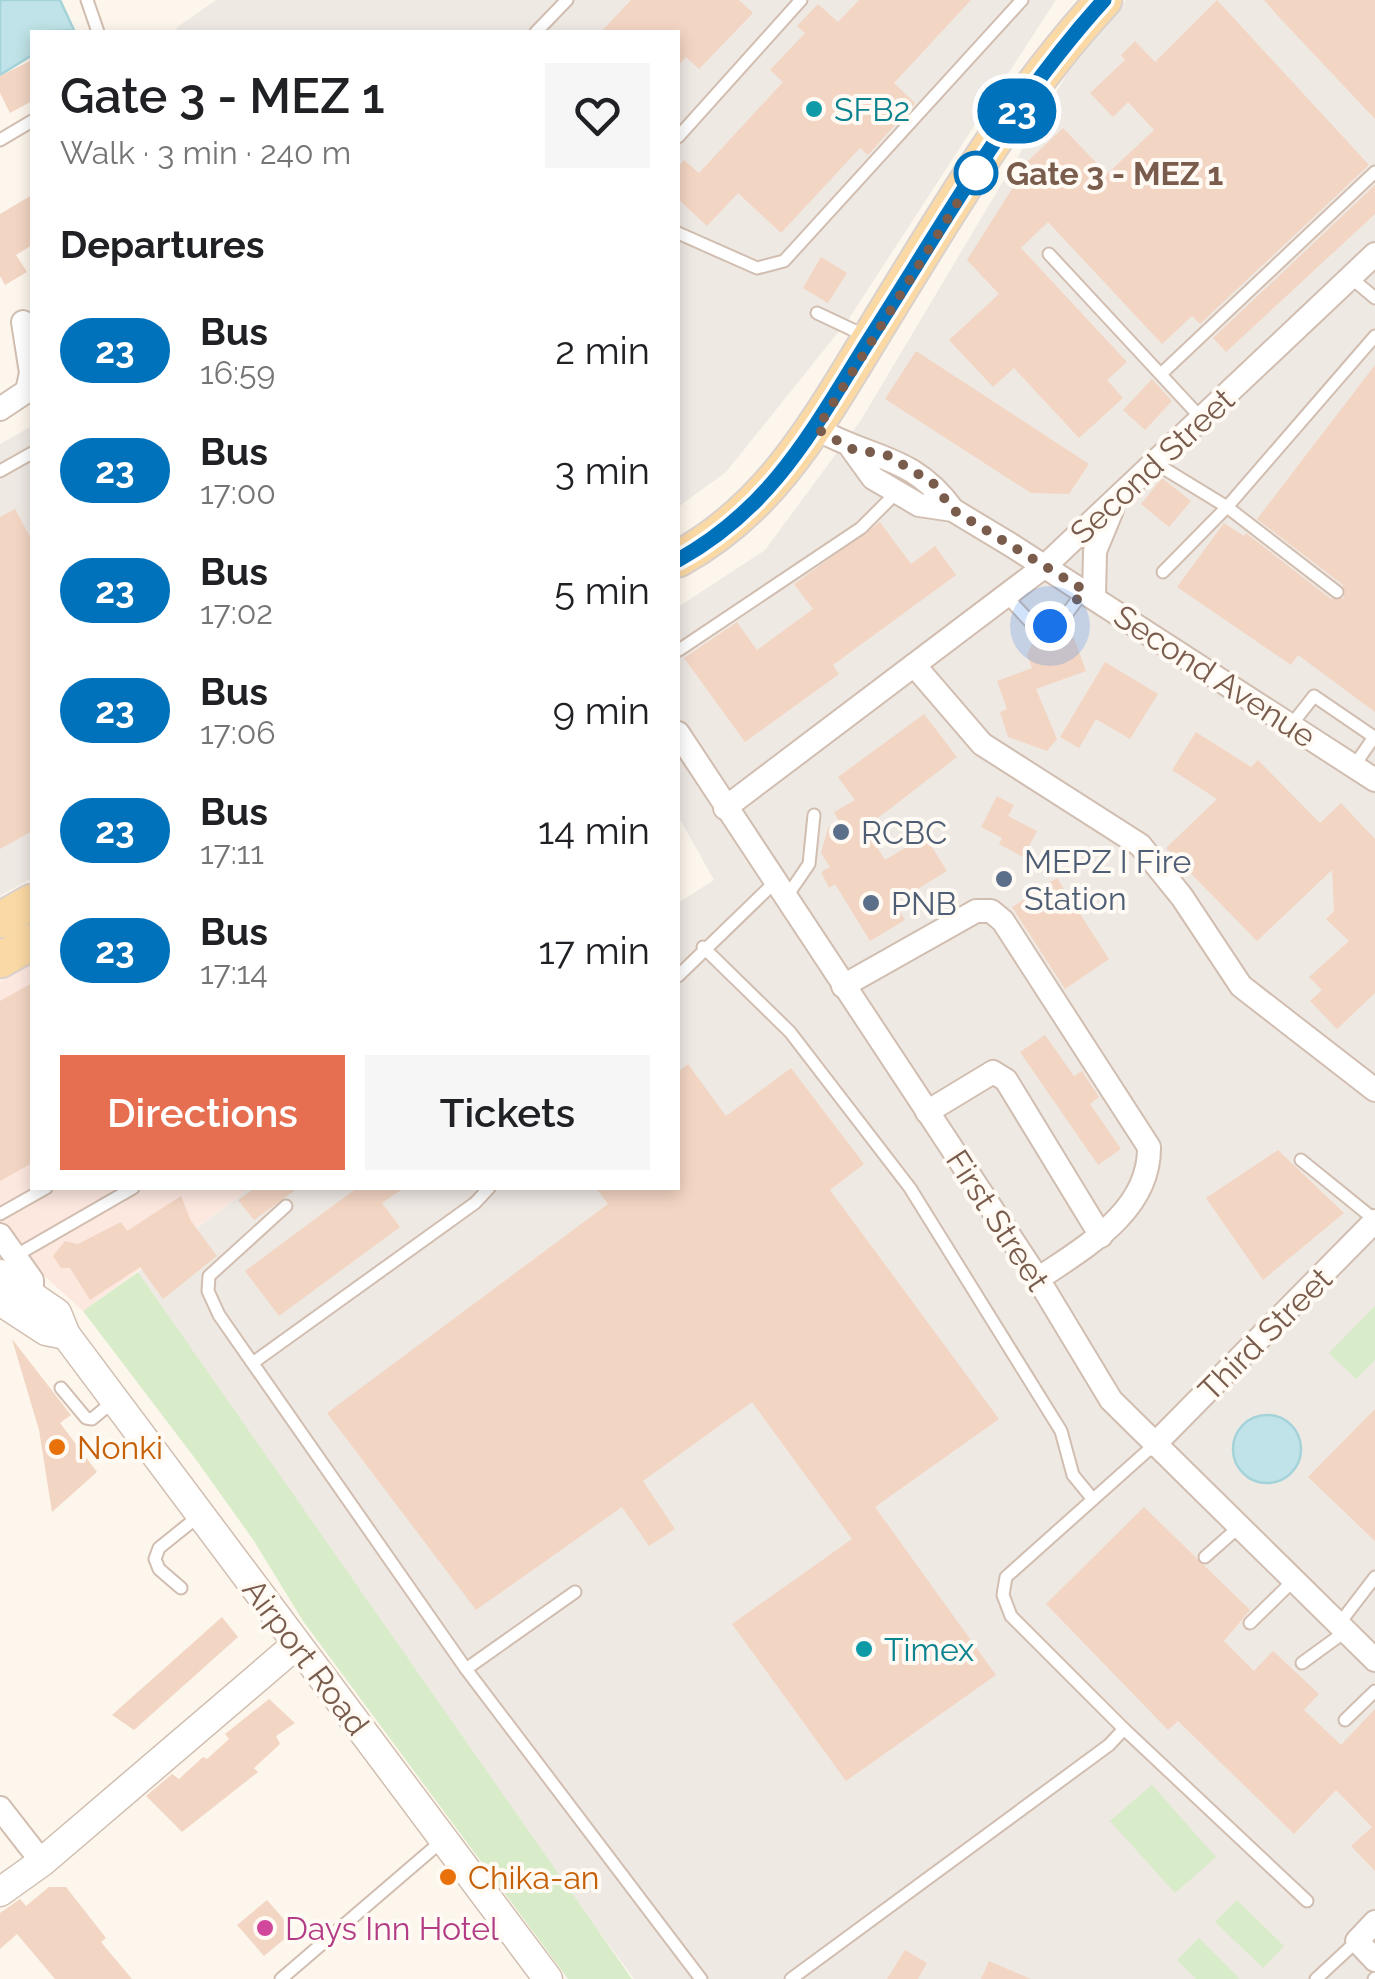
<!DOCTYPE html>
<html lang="en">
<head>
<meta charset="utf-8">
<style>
	:root { --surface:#fff; --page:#f6f6f6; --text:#202124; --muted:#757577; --accent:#e76f51 }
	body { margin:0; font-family:Raleway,sans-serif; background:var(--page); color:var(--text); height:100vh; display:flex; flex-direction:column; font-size:38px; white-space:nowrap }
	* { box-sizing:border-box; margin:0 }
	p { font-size:32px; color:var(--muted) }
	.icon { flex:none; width:55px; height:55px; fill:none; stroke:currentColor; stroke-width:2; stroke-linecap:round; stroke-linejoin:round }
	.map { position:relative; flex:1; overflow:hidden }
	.side { position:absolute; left:30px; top:30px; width:650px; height:1160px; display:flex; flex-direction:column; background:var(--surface); border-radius:0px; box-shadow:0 5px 15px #0003 }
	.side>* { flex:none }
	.badge { padding:0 20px; border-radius:32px; font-size:35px; line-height:65px }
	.you { position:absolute; width:50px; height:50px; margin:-25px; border:8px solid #fff; border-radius:50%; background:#1a73e8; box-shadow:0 0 0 15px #1a73e833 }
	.map>.badge { position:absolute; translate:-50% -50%; box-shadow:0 0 0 5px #fff }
	h2 { padding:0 30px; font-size:38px; line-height:90px }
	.round { display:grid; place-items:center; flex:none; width:105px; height:105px; border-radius:0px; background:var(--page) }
	.overview { display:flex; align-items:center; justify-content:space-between; height:170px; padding:0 30px }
	h1 { font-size:48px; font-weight:600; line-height:75px }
	.primary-button { display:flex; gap:20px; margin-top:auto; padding:20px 30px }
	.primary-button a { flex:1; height:115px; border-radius:0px; background:var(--accent); color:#fff; font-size:40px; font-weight:600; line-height:115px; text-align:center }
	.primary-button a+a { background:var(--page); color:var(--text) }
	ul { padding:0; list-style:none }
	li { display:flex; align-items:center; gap:30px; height:120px; padding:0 30px }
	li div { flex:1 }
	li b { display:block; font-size:38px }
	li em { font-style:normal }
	li .badge { min-width:110px; font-weight:700; text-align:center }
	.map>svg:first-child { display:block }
	.commercial { fill:#fde8e0 }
	.industrial { fill:#efe9e4 }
	.green { fill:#d8ecc9 }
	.water { fill:#bfe3e8; stroke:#a5d3da; stroke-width:2.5 }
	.building { fill:#f3d5c3 }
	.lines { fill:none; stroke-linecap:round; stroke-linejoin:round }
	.service-casing { stroke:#d1beb0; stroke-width:15 }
	.minor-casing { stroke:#d1beb0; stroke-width:26 }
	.tertiary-casing { stroke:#d1beb0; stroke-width:31 }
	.primary-casing { stroke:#dad1cd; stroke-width:39 }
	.service { stroke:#fff; stroke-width:11 }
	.minor { stroke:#fff; stroke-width:22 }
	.tertiary { stroke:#fff; stroke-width:28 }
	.primary { stroke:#fbd9a5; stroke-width:35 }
	.line-casing { stroke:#fff; stroke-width:22 }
	.line { stroke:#0072bc; stroke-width:15 }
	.walk { stroke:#7a5c4d; stroke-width:10; stroke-dasharray:0 18 }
	.culture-dot { fill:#0f9aa8; stroke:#fffaf3; stroke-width:4 }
	.stop-dot { fill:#fff; stroke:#0072bc; stroke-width:5 }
	.service-dot { fill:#5c6f8a; stroke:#fffaf3; stroke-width:4 }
	.food-dot { fill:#e8710a; stroke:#fffaf3; stroke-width:4 }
	.hotel-dot { fill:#d1479c; stroke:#fffaf3; stroke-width:4 }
	.labels { text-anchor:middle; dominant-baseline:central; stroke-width:8; stroke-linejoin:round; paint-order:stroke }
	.culture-label { font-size:32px; fill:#0d838f; stroke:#fffaf3; text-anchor:start }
	.stop-label { font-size:32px; font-weight:bold; fill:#7a5c4d; stroke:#fffaf3; text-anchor:start }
	.street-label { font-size:32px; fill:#7a5c4d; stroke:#fffaf3 }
	.service-label { font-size:32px; fill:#4e5e75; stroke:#fffaf3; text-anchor:start }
	.food-label { font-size:32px; fill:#c56008; stroke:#fffaf3; text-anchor:start }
	.hotel-label { font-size:32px; fill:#b23c85; stroke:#fffaf3; text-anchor:start }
</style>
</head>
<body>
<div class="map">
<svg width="1375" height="1979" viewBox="0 0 1375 1979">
	<rect width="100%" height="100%" fill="#fdf6ec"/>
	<path class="commercial" d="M32 963V1188H250L83 1311 29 1262 0 1223V982Z"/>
	<g class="industrial">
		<path d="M216 0H1056L848 320 726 472 678 507V32H179L176 28Z"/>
		<path d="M1126 0H1375V1979H634L542 1854 138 1272 250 1188H678V903L714 880 678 816V607L765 550 861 420 1067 74Z"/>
		<path d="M32 426V878L0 896V444Z"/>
	</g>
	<g class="green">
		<path d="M138 1272 632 1979H568L303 1621 254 1541 197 1461 83 1311Z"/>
		<path d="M1375 1306V1360L1356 1379 1329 1353Z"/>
		<path d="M1152 1785 1216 1857 1175 1893 1110 1821Z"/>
		<path d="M1237 1900 1284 1946 1263 1968 1215 1922Z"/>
		<path d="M1199 1938 1240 1979H1196L1177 1960Z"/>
	</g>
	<g class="water">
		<path d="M0 0H60L74 30 32 32V55L0 75Z"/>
		<circle cx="1267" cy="1449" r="34"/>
	</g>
	<g class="building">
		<path d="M631 0H739L753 13 699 69 686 57 678 66V32H601Z"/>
		<path d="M859 0H971L894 83 915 103 868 155 860 148 781 233 738 193 707 226 678 199V167L684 160 699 173 783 82 770 70 805 33 797 26 818 4 838 22Z"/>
		<path d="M1217 0 1369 165 1200 324 1192 316 1162 344 1048 222 1021 248 1127 362 1107 380 1123 398 1079 438 1014 368 993 387 949 340 999 294 967 260 1017 181 1012 176 1063 128 1107 174 1154 130 1128 102 1113 117 1090 93 1125 60 1121 55 1135 41 1155 62Z"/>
		<path d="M1264 0H1375V119L1278 16Z"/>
		<path d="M32 60V101L10 113 0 93V76Z"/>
		<path d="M1375 185V214L1226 352 1213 338Z"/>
		<path d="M32 195V245L16 255 27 272 5 285 0 276V214Z"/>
		<path d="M821 257 847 273 828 303 803 288Z"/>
		<path d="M916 351 1089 464 1069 494 1031 493 885 399Z"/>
		<path d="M1375 365V712L1298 655 1291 665 1177 587 1224 523 1244 536 1246 533 1331 599 1344 598 1343 585 1257 519Z"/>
		<path d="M1152 379 1172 401 1145 430 1123 410Z"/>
		<path d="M1162 478 1191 501 1169 527 1141 504Z"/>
		<path d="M15 509 32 540V831L0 849V517Z"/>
		<path d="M880 522 911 564 935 546 956 575 833 665 839 674 745 742 684 658 737 622 757 650 813 609 794 584Z"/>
		<path d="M1058 631 1074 638 1086 671 1036 689 1057 739 1047 751 1008 737 1000 712 1007 709 997 681 1032 668 1027 655 1035 637Z"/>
		<path d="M1105 662 1158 694 1130 739 1096 719 1079 748 1060 737Z"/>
		<path d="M924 714 957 757 865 828 885 860 925 836 947 871 895 903 905 920 870 941 835 884 829 888 821 872 830 867 821 853 828 828 839 822 834 812 855 800 838 777Z"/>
		<path d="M1196 732 1251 767 1258 760 1320 823 1341 803 1375 839V993L1337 1029 1310 1001 1322 990 1309 977 1349 941 1326 919 1334 911 1332 870 1257 941 1166 848 1217 799 1172 770Z"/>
		<path d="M997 796 1014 805 1008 816 1037 831 1023 857 999 844 1002 838 981 827Z"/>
		<path d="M1057 878 1109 959 1065 989 1012 907Z"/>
		<path d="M32 983V1163L0 1181V1001Z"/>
		<path d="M1045 1035 1074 1076 1082 1071 1099 1097 1090 1104 1121 1149 1098 1165 1020 1052Z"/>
		<path d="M688 1064 726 1116 791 1068 864 1164 830 1190 999 1419 875 1507 996 1675 846 1781 732 1624 852 1539 752 1402 643 1481 675 1529 649 1546 622 1507 476 1610 327 1413 608 1204 596 1188H678V1072Z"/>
		<path d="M1278 1150 1344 1213 1263 1280 1206 1198Z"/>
		<path d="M255 1188H298L254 1220 238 1200Z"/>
		<path d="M357 1188H404L382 1203 400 1227 279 1316 245 1271Z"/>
		<path d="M181 1196 191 1221 217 1256 163 1299 140 1267 90 1300 70 1268H61L53 1256 65 1241 78 1244 121 1222 127 1231Z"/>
		<path d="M12 1339 71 1415 60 1423 97 1472 52 1512 39 1430Z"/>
		<path d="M1375 1409V1541L1308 1477Z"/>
		<path d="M1144 1507 1250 1610 1224 1641 1254 1671 1273 1651 1319 1694 1304 1710 1341 1745 1375 1709V1871L1351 1846 1372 1827 1336 1790 1294 1834 1178 1721 1168 1730 1046 1604Z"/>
		<path d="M222 1617 238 1637 134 1730 112 1715Z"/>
		<path d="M269 1699 295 1723 276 1736 280 1744 254 1768 258 1772 182 1832 146 1796 172 1774 179 1779 203 1757 207 1759 229 1739 225 1734Z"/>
		<path d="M49 1887H66L106 1938 101 1942 132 1979H55L17 1934 0 1949V1913L20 1899 26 1906Z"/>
		<path d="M267 1900 294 1931 264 1956 237 1925Z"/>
		<path d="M905 1950 927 1963 918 1979H887Z"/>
		<path d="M989 1961 1031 1979H981Z"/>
	</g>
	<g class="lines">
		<defs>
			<g id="service">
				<path d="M87 0 98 32"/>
				<path d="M536 32 567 0"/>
				<path d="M678 137 801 0"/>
				<path d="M0 140 32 121"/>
				<path d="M678 233 757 268 784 261 1022 0"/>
				<path d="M1049 254 1202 419"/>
				<path d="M1350 277 1375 298"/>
				<path d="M817 313 868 337"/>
				<path d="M1161 374 1375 172"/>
				<path d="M1155 463 1227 507 1337 592"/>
				<path d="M0 471 32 453"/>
				<path d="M1163 572 1227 507 1375 336"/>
				<path d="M1006 596 1036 628 1062 620 1084 591"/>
				<path d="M679 650 861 528 897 492"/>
				<path d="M1292 724 1314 696 1374 737 1354 766"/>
				<path d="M785 899 809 864 814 815"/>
				<path d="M703 947 790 1032 910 1188 1061 1431 1073 1475 1091 1497"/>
				<path d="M678 976 774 883"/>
				<path d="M1301 1160 1375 1220"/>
				<path d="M286 1206 209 1276 208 1291 219 1315 466 1669 701 1979"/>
				<path d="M0 1214 46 1188"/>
				<path d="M15 1256 133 1188"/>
				<path d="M254 1362 475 1203 489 1188"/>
				<path d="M61 1388 86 1418 92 1419 115 1400"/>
				<path d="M1205 1557 1239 1527"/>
				<path d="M181 1588 159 1569 155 1559 159 1548 200 1515"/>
				<path d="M1250 1623 1294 1580"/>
				<path d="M1339 1624 1375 1577"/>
				<path d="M1302 1663 1346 1631"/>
				<path d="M466 1669 575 1592"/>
				<path d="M1345 1720 1375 1691"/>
				<path d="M1124 1729 1307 1901"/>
				<path d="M281 1979 443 1840"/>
				<path d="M791 1979 1109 1745 1124 1729 1011 1616 1003 1595 1006 1577 1154 1445"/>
				<path d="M1316 1979 1357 1941"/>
				<path d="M1374 1979 1375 1978"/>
			</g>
			<g id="minor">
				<path d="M0 409 27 391 31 373 23 322"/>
				<path d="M817 429C872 460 912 454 953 510"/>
				<path d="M852 449 873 478 885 485 919 505 953 510 1011 545 1375 780"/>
				<path d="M1094 597 1095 551 1112 510"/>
				<path d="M914 665 982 744 1140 845 1182 897 1241 986 1375 1090"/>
				<path d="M678 733 1038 1279 1111 1400 1375 1660"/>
				<path d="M725 808 1045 566 1375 254"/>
				<path d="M843 986 976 911H991L1003 921 1149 1147C1150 1211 1085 1247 1038 1279"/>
				<path d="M927 1112 993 1072 1006 1080 1101 1236"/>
				<path d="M0 1235 32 1280V1294"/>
				<path d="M1154 1445 1375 1221"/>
				<path d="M0 1808 42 1862"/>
				<path d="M1375 1922 1357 1941 1375 1960"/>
			</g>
			<g id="tertiary">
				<path d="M0 1274 57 1313 66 1335 548 1979"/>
				<path d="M0 1301 46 1331 66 1335"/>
				<path d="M0 1892 42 1862 297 1644"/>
			</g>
			<g id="primary">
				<path d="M678 559C770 509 816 426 870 338 941 223 1012 99 1104 0"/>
				<path d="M0 920 32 902"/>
				<path d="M0 960 32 942"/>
			</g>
		</defs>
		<use href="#service" class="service-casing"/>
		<use href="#minor" class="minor-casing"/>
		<use href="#tertiary" class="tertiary-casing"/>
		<use href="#primary" class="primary-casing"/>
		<use href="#service" class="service"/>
		<use href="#minor" class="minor"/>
		<use href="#tertiary" class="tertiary"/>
		<use href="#primary" class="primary"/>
	</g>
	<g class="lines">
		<defs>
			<path id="line" d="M678 560C777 505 816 423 874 332 946 219 1014 99 1104 0"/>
		</defs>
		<use href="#line" class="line-casing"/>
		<use href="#line" class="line"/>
		<path class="walk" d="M976 173 817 429 852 449 887 455 933 483 953 510 1084 590 1062 620 1050 626"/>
	</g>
	<g class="culture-dot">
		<circle cx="814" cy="109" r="10"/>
		<circle cx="864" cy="1649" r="10"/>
	</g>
	<circle class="stop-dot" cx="976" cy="173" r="20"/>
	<g class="service-dot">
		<circle cx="841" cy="832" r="10"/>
		<circle cx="1004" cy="879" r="10"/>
		<circle cx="871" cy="903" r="10"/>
	</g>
	<g class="food-dot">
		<circle cx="57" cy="1447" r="10"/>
		<circle cx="448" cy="1877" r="10"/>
	</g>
	<circle class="hotel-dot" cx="265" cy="1928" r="10"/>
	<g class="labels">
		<g class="culture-label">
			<text x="834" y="109">SFB2</text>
			<text x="884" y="1649">Timex</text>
		</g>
		<g class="stop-label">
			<text x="1006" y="173">Gate 3 - MEZ 1</text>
		</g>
		<g class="street-label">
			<text transform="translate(1152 466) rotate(-43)">Second Street</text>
			<text transform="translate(1215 676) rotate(33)">Second Avenue</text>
			<text transform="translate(998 1220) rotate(57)">First Street</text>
			<text transform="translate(1265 1334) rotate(-45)">Third Street</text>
			<text transform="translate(306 1657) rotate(53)">Airport Road</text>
		</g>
		<g class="service-label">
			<text x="861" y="832">RCBC</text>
			<text x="1024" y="861">MEPZ I Fire<tspan x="1024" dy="37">Station</tspan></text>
			<text x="891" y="903">PNB</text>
		</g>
		<g class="food-label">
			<text x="77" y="1447">Nonki</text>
			<text x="468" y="1877">Chika-an</text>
		</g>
		<g class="hotel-label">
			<text x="285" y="1928">Days Inn Hotel</text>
		</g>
	</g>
</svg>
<div class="you" style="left:1050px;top:626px"></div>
<b class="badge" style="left:1017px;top:111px;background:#0072bc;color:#fff">23</b>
<section class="side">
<div class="overview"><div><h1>Gate 3 - MEZ 1</h1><p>Walk · 3 min · 240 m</p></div><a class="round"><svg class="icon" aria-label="heart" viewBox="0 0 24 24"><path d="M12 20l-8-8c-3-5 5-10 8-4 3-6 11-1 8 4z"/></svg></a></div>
<h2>Departures</h2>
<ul>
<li><span class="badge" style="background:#0072bc;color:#fff">23</span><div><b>Bus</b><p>16:59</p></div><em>2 min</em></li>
<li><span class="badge" style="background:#0072bc;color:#fff">23</span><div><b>Bus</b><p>17:00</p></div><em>3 min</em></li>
<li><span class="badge" style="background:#0072bc;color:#fff">23</span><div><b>Bus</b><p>17:02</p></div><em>5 min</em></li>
<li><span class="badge" style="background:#0072bc;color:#fff">23</span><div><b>Bus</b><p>17:06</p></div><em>9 min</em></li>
<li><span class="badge" style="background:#0072bc;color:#fff">23</span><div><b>Bus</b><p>17:11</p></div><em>14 min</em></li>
<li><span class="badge" style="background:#0072bc;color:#fff">23</span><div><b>Bus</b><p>17:14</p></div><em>17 min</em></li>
</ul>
<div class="primary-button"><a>Directions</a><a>Tickets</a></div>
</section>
</div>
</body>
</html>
